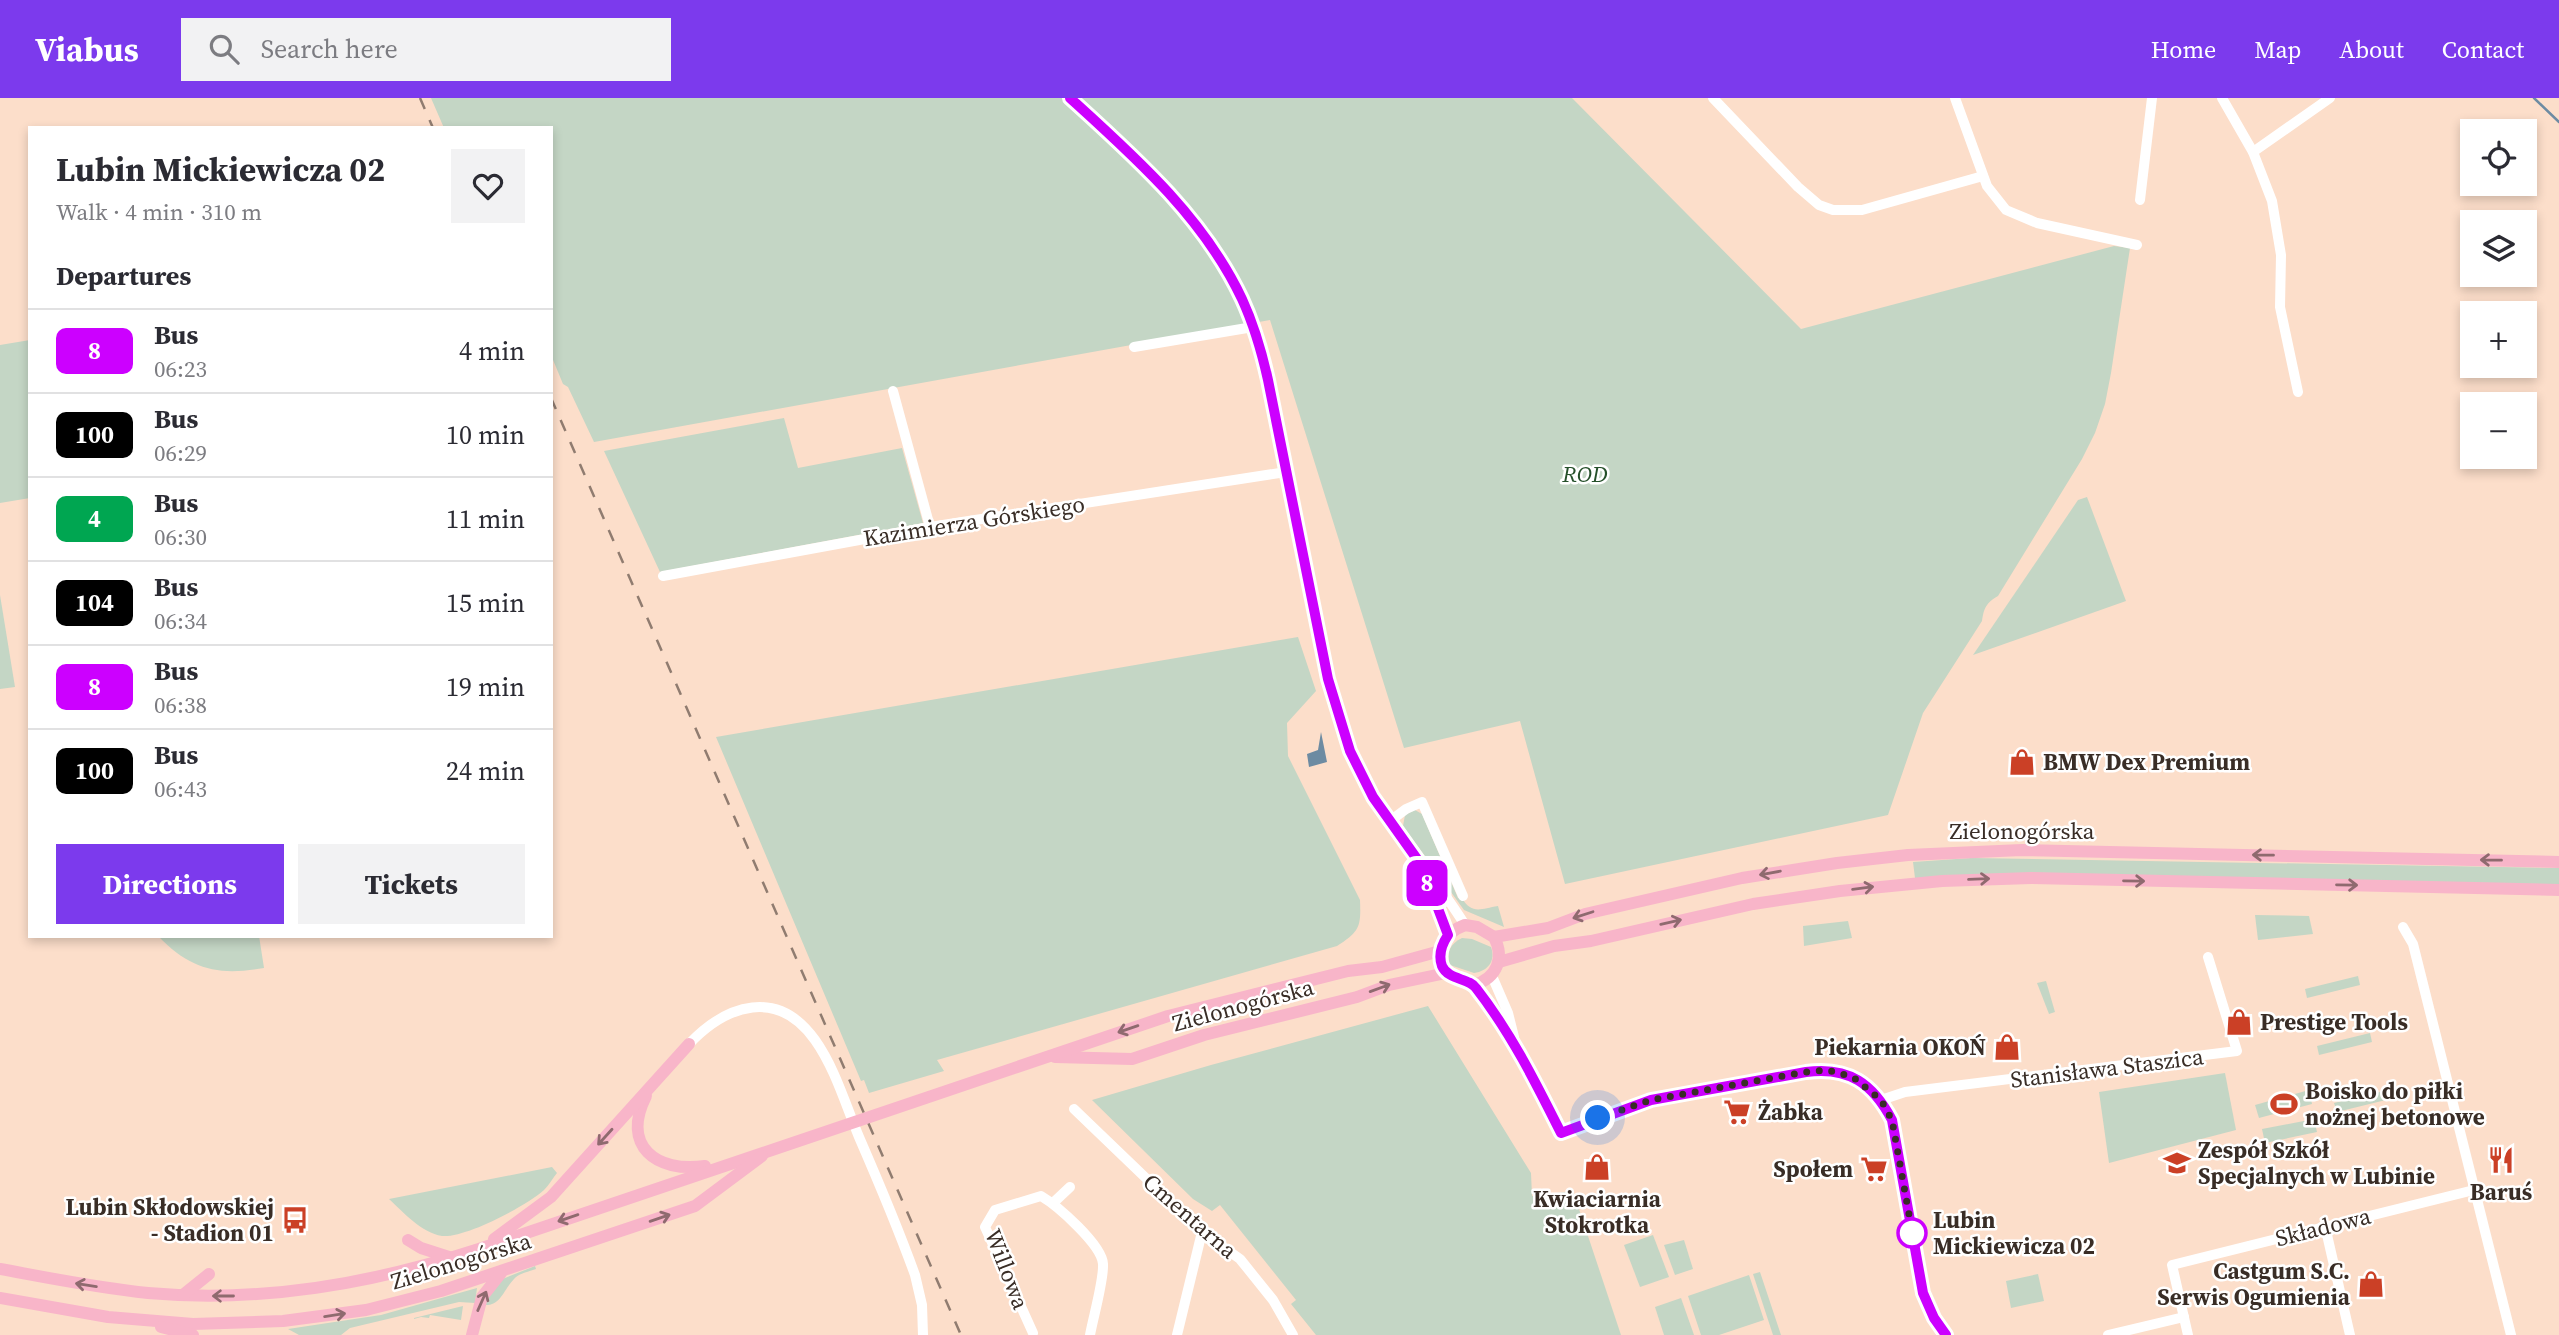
<!DOCTYPE html>
<html lang="en">
<head>
<meta charset="utf-8">
<style>
	:root { --surface:#fff; --page:#f2f2f3; --text:#2b2b33; --muted:#7c7c81; --line:#e1e1e2; --accent:#7c3aed }
	body { margin:0; font-family:"Source Serif 4",serif; background:var(--page); color:var(--text); height:100vh; display:flex; flex-direction:column; font-size:26px; white-space:nowrap }
	* { box-sizing:border-box; margin:0 }
	p { font-size:23px; color:var(--muted) }
	.icon { flex:none; width:38px; height:38px; fill:none; stroke:currentColor; stroke-width:2; stroke-linecap:round; stroke-linejoin:round }
	.map { position:relative; flex:1; overflow:hidden }
	.sheet { position:absolute; left:28px; top:28px; width:525px; height:812px; display:flex; flex-direction:column; background:var(--surface); border-radius:0px; box-shadow:0 4px 10px #0003 }
	.sheet>* { flex:none }
	.badge { padding:0 14px; border-radius:10px; font-size:24px; line-height:46px }
	.controls { position:absolute; left:2460px; top:21px; display:grid; gap:14px }
	.controls a { display:grid; place-items:center; width:77px; height:77px; border-radius:0px; background:var(--surface); box-shadow:0 4px 10px #0003; font-size:35px }
	.you { position:absolute; width:35px; height:35px; margin:-18px; border:5px solid #fff; border-radius:50%; background:#1a73e8; box-shadow:0 0 0 10px #1a73e833 }
	.map>.badge { position:absolute; translate:-50% -50%; box-shadow:0 0 0 4px #fff }
	h2 { padding:0 28px; font-size:26px; line-height:63px }
	.round { display:grid; place-items:center; flex:none; width:74px; height:74px; border-radius:0px; background:var(--page) }
	.headline { display:flex; align-items:center; justify-content:space-between; height:119px; padding:0 28px }
	h1 { font-size:33px; font-weight:700; line-height:52px }
	.button { display:flex; gap:14px; margin-top:auto; padding:14px 28px }
	.button a { flex:1; height:80px; border-radius:0px; background:var(--accent); color:#fff; font-size:28px; font-weight:700; line-height:80px; text-align:center }
	.button a+a { background:var(--page); color:var(--text) }
	ul { padding:0; list-style:none }
	li { display:flex; align-items:center; gap:21px; height:84px; padding:0 28px; border-top:2px solid var(--line) }
	li div { flex:1 }
	li b { display:block; font-size:26px }
	li em { font-style:normal }
	li .badge { min-width:77px; font-weight:700; text-align:center }
	header { display:flex; align-items:center; gap:42px; box-sizing:border-box; height:98px; padding:0 35px; background:var(--accent); color:#fff }
	header strong { font-size:33px }
	nav { display:flex; gap:38px; margin-inline-start:auto; font-size:24px }
	.search { width:490px; height:63px; background:var(--page); display:flex; align-items:center; gap:18px; box-sizing:border-box; padding:0 24px; border-radius:0px; color:var(--muted); font-size:26px }
	.map>svg:first-child { display:block }
	.green { fill:#c4d6c5 }
	.water { fill:#6d8ba2 }
	.lines { fill:none; stroke-linecap:round; stroke-linejoin:round }
	.stream { stroke:#6d8ba2; stroke-width:2.5 }
	.minor { stroke:#fff; stroke-width:10 }
	.major { stroke:#f8b5c9; stroke-width:12 }
	.rail { stroke:#907c70; stroke-width:2.5; stroke-dasharray:12 12; stroke-linecap:butt }
	.oneway { stroke:#8f6a6f }
	.line-casing { stroke:#fff; stroke-width:16 }
	.line { stroke:#c0f; stroke-width:10 }
	.walk { stroke:#392d26; stroke-width:7; stroke-dasharray:0 12.6 }
	.stop-dot { fill:#fff; stroke:#c0f; stroke-width:3.5 }
	.labels { text-anchor:middle; dominant-baseline:central; stroke-width:5; stroke-linejoin:round; paint-order:stroke }
	.park-label { font-size:23px; font-style:italic; fill:#25502a; stroke:#fff }
	.street-label { font-size:23px; fill:#392d26; stroke:#fff }
	.poi-label { font-size:23px; font-weight:bold; fill:#392d26; stroke:#fff; text-anchor:start }
	.stop-label { font-size:23px; font-weight:bold; fill:#392d26; stroke:#fff; text-anchor:start }
</style>
</head>
<body>
<header>
<strong>Viabus</strong>
<div class="search"><svg class="icon" aria-label="search" viewBox="0 0 24 24"><circle cx="10" cy="10" r="6"/><path d="M15 15l6 6"/></svg>Search here</div>
<nav><a>Home</a><a>Map</a><a>About</a><a>Contact</a></nav>
</header>
<div class="map">
<svg width="2559" height="1237" viewBox="0 0 2559 1237">
	<rect width="100%" height="100%" fill="#fcdeca"/>
	<g class="green">
		<path d="M431 0H1572L1801 231 2114 148 2130 150 2111 275 2105 306 2095 335 2082 361 1998 498C1986 505 1984 510 1982 523L1923 615 1888 717 1565 786 1520 623 1404 650 1270 222 594 344 568 289 563 286 551 257V30H444Z"/>
		<path d="M30 242V400L0 405V247Z"/>
		<path d="M784 320 798 370 902 350 923 425 660 474 604 353Z"/>
		<path d="M2087 399 2126 503 1973 557 2078 402Z"/>
		<path d="M0 497 15 589 0 591Z"/>
		<path d="M1298 539 1316 593 1287 625 1288 658 1360 802C1361 829 1360 833 1337 848L937 962 944 973 869 995 864 982 861 983 716 639Z"/>
		<path d="M1415 712 1422 716 1458 800 1461 799C1472 817 1480 811 1498 808L1504 829 1464 812 1403 728 1405 717Z"/>
		<path d="M1971 760 2559 770V789L1915 780 1913 764Z"/>
		<path d="M2255 817 2309 818 2313 836 2258 842Z"/>
		<path d="M1848 823 1852 840 1804 848 1803 828Z"/>
		<path d="M158 838H259L264 870C218 878 191 872 158 838Z"/>
		<path d="M1462 840 1472 841 1491 849C1496 863 1488 873 1474 875L1450 867C1446 854 1450 846 1462 840Z"/>
		<path d="M2358 878 2360 887 2307 900 2305 891Z"/>
		<path d="M2046 883 2055 914 2049 916 2037 885Z"/>
		<path d="M1428 908 1531 1075 1532 1098 1573 1093 1621 1237H1316L1291 1206 1296 1202 1220 1107 1212 1113 1193 1101 1092 1002 1211 967Z"/>
		<path d="M2370 935 2372 944 2319 957 2317 948Z"/>
		<path d="M2225 975 2236 1032 2109 1065 2099 994Z"/>
		<path d="M2309 992 2312 1006 2259 1020 2255 1007Z"/>
		<path d="M2388 992 2390 1001 2337 1014 2334 1005Z"/>
		<path d="M2314 1021 2317 1034 2265 1045 2262 1031Z"/>
		<path d="M552 1069 557 1075C553 1080 549 1087 544 1092 526 1108 466 1140 442 1138 422 1135 403 1114 389 1101Z"/>
		<path d="M1653 1137 1669 1179 1640 1189 1624 1147Z"/>
		<path d="M1684 1142 1693 1171 1675 1177 1664 1147Z"/>
		<path d="M535 1168 536 1171C528 1174 519 1175 514 1181 503 1192 501 1208 484 1207L500 1182Z"/>
		<path d="M1760 1174 1781 1237H1773L1753 1176Z"/>
		<path d="M2038 1176 2044 1203 2011 1210 2006 1183Z"/>
		<path d="M1749 1177 1764 1222 1719 1237H1701L1688 1198Z"/>
		<path d="M477 1190 475 1205 459 1204 350 1230 341 1237H299L288 1231 381 1217Z"/>
		<path d="M1681 1200 1694 1237H1664L1655 1209Z"/>
		<path d="M463 1208 461 1222 430 1217 429 1220 421 1219 414 1221V1220Z"/>
	</g>
	<path class="water" d="M1321 634 1327 664 1309 669 1307 656 1318 652Z"/>
	<g class="lines">
		<path class="stream" d="M2534 0 2559 24"/>
		<g class="minor">
			<path d="M1070 0C1135 60 1204 120 1242 201 1254 227 1261 255 1268 282 1281 354 1297 425 1311 496 1322 549 1328 606 1351 655 1380 719 1429 769 1465 827"/>
			<path d="M1713 0 1798 89 1819 107 1833 112H1862L1983 78"/>
			<path d="M1955 0 1987 88 2006 112 2037 125 2137 147"/>
			<path d="M2222 0 2253 54 2272 103 2281 157 2280 209 2298 294"/>
			<path d="M2253 54 2330 0"/>
			<path d="M2140 102 2152 0"/>
			<path d="M1134 249 1253 229"/>
			<path d="M893 293 930 429"/>
			<path d="M663 478 930 429 1286 374"/>
			<path d="M1390 723 1406 711 1422 704 1463 798"/>
			<path d="M1423 771 1448 837"/>
			<path d="M2403 829 2413 846 2511 1237"/>
			<path d="M1492 878 1508 915 1514 939"/>
			<path d="M1474 887 1515 945 1561 1035 1651 1002 1806 974C1848 968 1873 986 1892 1022L1923 1195 1934 1220 1946 1237"/>
			<path d="M689 946C727 906 778 890 815 942 835 970 846 1008 859 1039 879 1085 898 1130 915 1177L922 1207 923 1237"/>
			<path d="M1881 1002 1905 994 2237 953 2208 859"/>
			<path d="M1074 1011 1202 1134 1240 1161 1273 1202 1293 1237"/>
			<path d="M1053 1105 1070 1089"/>
			<path d="M2325 1128 2350 1237"/>
			<path d="M1033 1235 985 1129 995 1112 1041 1098C1058 1108 1102 1147 1103 1166 1104 1182 1093 1220 1090 1237"/>
			<path d="M1177 1237 1202 1134"/>
			<path d="M2108 1237 2184 1219"/>
			<path d="M2188 1237 2172 1167 2474 1092"/>
		</g>
		<g class="major">
			<path d="M1465 827 1477 829 1494 839C1505 860 1497 880 1474 887L1446 875C1434 854 1443 835 1465 827Z"/>
			<path d="M1494 839 1548 830 1585 816 1742 780 1837 765 1908 757 2022 752 2559 764"/>
			<path d="M1499 864 1554 848 1591 843 1753 806 1840 793 1942 783 2031 780 2559 792"/>
			<path d="M1055 959 1132 961 1204 937 1357 899 1389 887 1446 875"/>
			<path d="M646 998C621 1048 656 1075 705 1068"/>
			<path d="M494 1141 551 1099 689 946"/>
			<path d="M408 1142 421 1150 452 1160"/>
			<path d="M0 1171C49 1180 98 1190 148 1195 262 1205 371 1186 479 1151L1168 918 1348 873 1382 869 1440 853"/>
			<path d="M183 1197 209 1176"/>
			<path d="M0 1200 108 1219 193 1226 283 1223 366 1212 441 1193 695 1108 762 1058"/>
			<path d="M161 1229 193 1237"/>
			<path d="M472 1237 482 1199 501 1175"/>
		</g>
		<g class="rail">
			<path d="M420 0 433 30"/>
			<path d="M551 300 961 1237"/>
		</g>
	</g>
	<defs><path id="oneway-shaft" d="M-6 0H5M1.5-3L5.5 0L1.5 3" fill="none" stroke-width="1.6" stroke-linecap="round" stroke-linejoin="round" transform="scale(1.75)"/></defs>
	<g class="oneway">
		<use href="#oneway-shaft" transform="translate(2263 757) rotate(-179)"/>
		<use href="#oneway-shaft" transform="translate(2491 762) rotate(-179)"/>
		<use href="#oneway-shaft" transform="translate(1770 775) rotate(170)"/>
		<use href="#oneway-shaft" transform="translate(1979 781) rotate(-2)"/>
		<use href="#oneway-shaft" transform="translate(2134 783) rotate(1)"/>
		<use href="#oneway-shaft" transform="translate(2347 787) rotate(1)"/>
		<use href="#oneway-shaft" transform="translate(1863 790) rotate(-7)"/>
		<use href="#oneway-shaft" transform="translate(1583 817) rotate(162)"/>
		<use href="#oneway-shaft" transform="translate(1671 824) rotate(-13)"/>
		<use href="#oneway-shaft" transform="translate(1380 890) rotate(-20)"/>
		<use href="#oneway-shaft" transform="translate(1128 931) rotate(161)"/>
		<use href="#oneway-shaft" transform="translate(605 1039) rotate(132)"/>
		<use href="#oneway-shaft" transform="translate(568 1120) rotate(161)"/>
		<use href="#oneway-shaft" transform="translate(660 1120) rotate(-19)"/>
		<use href="#oneway-shaft" transform="translate(86 1187) rotate(-171)"/>
		<use href="#oneway-shaft" transform="translate(223 1198) rotate(180)"/>
		<use href="#oneway-shaft" transform="translate(482 1203) rotate(-66)"/>
		<use href="#oneway-shaft" transform="translate(335 1217) rotate(-9)"/>
	</g>
	<g class="lines">
		<defs>
			<path id="line" d="M1070 0C1135 59 1204 120 1242 201 1254 227 1262 255 1268 282L1328 581 1350 653 1373 699 1422 768 1448 837C1442 846 1438 857 1442 868 1448 882 1469 880 1476 890 1511 935 1536 985 1561 1035L1651 1002 1806 974C1849 968 1873 986 1892 1022L1923 1195 1934 1220 1946 1237"/>
		</defs>
		<use href="#line" class="line-casing"/>
		<use href="#line" class="line"/>
		<path class="walk" d="M1598 1020 1651 1002 1806 974 1827 972 1853 979 1881 1002 1892 1022 1914 1144 1912 1135"/>
	</g>
	<defs>
		<symbol id="shop-bare" viewBox="-9 -9 18 18"><path d="M-5-2.5h2.3a2.7 3.5 0 0 1 5.4 0H5L5.5 6h-11ZM-1.5-2.5h3a1.5 2.3 0 0 0-3 0Z" fill="#cb4026" stroke="#fff" stroke-width="2.5" paint-order="stroke"/></symbol>
		<symbol id="stadium-bare" viewBox="-9 -9 18 18"><path d="M0-5a6.5 5 0 1 0 0 10a6.5 5 0 1 0 0-10ZM-3.5-1.8h7v3.6h-7Z" fill="#cb4026" stroke="#fff" stroke-width="2.5" paint-order="stroke"/></symbol>
		<symbol id="supermarket-bare" viewBox="-9 -9 18 18"><path d="M-6-5.5h2.5l.6 2H6L4.5 2H-2.5L-4.4-4H-6ZM-1.5 3.2a1.3 1.3 0 1 0 .1 0ZM3 3.2a1.3 1.3 0 1 0 .1 0Z" fill="#cb4026" stroke="#fff" stroke-width="2.5" paint-order="stroke"/></symbol>
		<symbol id="restaurant-bare" viewBox="-9 -9 18 18"><path d="M-5-6h1v4h1v-4h1v4h1v-4h1v5L-1.5 .5V6h-2V.5L-5-1ZM5-6V6H3V1.5H1.5Q1.5-4 5-6Z" fill="#cb4026" stroke="#fff" stroke-width="2.5" paint-order="stroke"/></symbol>
		<symbol id="school-bare" viewBox="-9 -9 18 18"><path d="M0-5L7-2L0 1L-7-2ZM-4 1L0 2.5L4 1V4Q0 6-4 4Z" fill="#cb4026" stroke="#fff" stroke-width="2.5" paint-order="stroke"/></symbol>
		<symbol id="bus-bare" viewBox="-9 -9 18 18"><path d="M-5-6H5V4H4V6H2V4H-2V6H-4V4H-5ZM-3.5-4V0h7V-4ZM-3.5 1.2v1.5H-2V1.2ZM2 1.2v1.5H3.5V1.2Z" fill="#cb4026" stroke="#fff" stroke-width="2.5" paint-order="stroke"/></symbol>
	</defs>
	<g fill-rule="evenodd">
		<use href="#shop-bare" x="2003" y="645" width="38" height="38"/>
		<use href="#shop-bare" x="2220" y="905" width="38" height="38"/>
		<use href="#shop-bare" x="1988" y="930" width="38" height="38"/>
		<use href="#stadium-bare" x="2265" y="987" width="38" height="38"/>
		<use href="#supermarket-bare" x="1718" y="995" width="38" height="38"/>
		<use href="#restaurant-bare" x="2482" y="1043" width="38" height="38"/>
		<use href="#school-bare" x="2158" y="1046" width="38" height="38"/>
		<use href="#shop-bare" x="1578" y="1050" width="38" height="38"/>
		<use href="#supermarket-bare" x="1855" y="1052" width="38" height="38"/>
		<use href="#bus-bare" x="276" y="1103" width="38" height="38"/>
		<use href="#shop-bare" x="2352" y="1167" width="38" height="38"/>
	</g>
	<circle class="stop-dot" cx="1912" cy="1135" r="14"/>
	<g class="labels">
		<g class="park-label">
			<text x="1585" y="376">ROD</text>
		</g>
		<g class="street-label">
			<text transform="translate(974 423) rotate(-9)">Kazimierza Górskiego</text>
			<text x="2022" y="733">Zielonogórska</text>
			<text transform="translate(1243 907) rotate(-15)">Zielonogórska</text>
			<text transform="translate(2107 970) rotate(-7)">Stanisława Staszica</text>
			<text transform="translate(1190 1118) rotate(41)">Cmentarna</text>
			<text transform="translate(2323 1129) rotate(-14)">Składowa</text>
			<text transform="translate(461 1163) rotate(-17)">Zielonogórska</text>
			<text transform="translate(1007 1171) rotate(69)">Willowa</text>
		</g>
		<g class="poi-label">
			<text x="2043" y="664">BMW Dex Premium</text>
			<text x="2260" y="924">Prestige Tools</text>
			<text x="1986" y="949" text-anchor="end">Piekarnia OKOŃ</text>
			<text x="2305" y="993">Boisko do piłki<tspan x="2305" dy="26">nożnej betonowe</tspan></text>
			<text x="1758" y="1014">Żabka</text>
			<text x="2198" y="1052">Zespół Szkół<tspan x="2198" dy="26">Specjalnych w Lubinie</tspan></text>
			<text x="1853" y="1071" text-anchor="end">Społem</text>
			<text x="2501" y="1094" text-anchor="middle">Baruś</text>
			<text x="1597" y="1101" text-anchor="middle">Kwiaciarnia<tspan x="1597" dy="26">Stokrotka</tspan></text>
			<text x="274" y="1109" text-anchor="end">Lubin Skłodowskiej<tspan x="274" dy="26">- Stadion 01</tspan></text>
			<text x="2350" y="1173" text-anchor="end">Castgum S.C.<tspan x="2350" dy="26">Serwis Ogumienia</tspan></text>
		</g>
		<g class="stop-label">
			<text x="1933" y="1122">Lubin<tspan x="1933" dy="26">Mickiewicza 02</tspan></text>
		</g>
	</g>
</svg>
<div class="controls">
<a><svg class="icon" aria-label="locate" viewBox="0 0 24 24"><circle cx="12" cy="12" r="6"/><path d="M12 2v4M12 18v4M2 12h4M18 12h4"/></svg></a>
<a><svg class="icon" aria-label="layers" viewBox="0 0 24 24"><path d="M12 4l9 5-9 5-9-5zM3 14l9 5 9-5"/></svg></a>
<a>+</a>
<a>−</a>
</div>
<div class="you" style="left:1598px;top:1020px"></div>
<b class="badge" style="left:1427px;top:785px;background:#c0f;color:#fff">8</b>
<section class="sheet">
<div class="headline"><div><h1>Lubin Mickiewicza 02</h1><p>Walk · 4 min · 310 m</p></div><a class="round"><svg class="icon" aria-label="heart" viewBox="0 0 24 24"><path d="M12 20l-8-8c-3-5 5-10 8-4 3-6 11-1 8 4z"/></svg></a></div>
<h2>Departures</h2>
<ul>
<li><span class="badge" style="background:#c0f;color:#fff">8</span><div><b>Bus</b><p>06:23</p></div><em>4 min</em></li>
<li><span class="badge" style="background:#000;color:#fff">100</span><div><b>Bus</b><p>06:29</p></div><em>10 min</em></li>
<li><span class="badge" style="background:#00a651;color:#fff">4</span><div><b>Bus</b><p>06:30</p></div><em>11 min</em></li>
<li><span class="badge" style="background:#000;color:#fff">104</span><div><b>Bus</b><p>06:34</p></div><em>15 min</em></li>
<li><span class="badge" style="background:#c0f;color:#fff">8</span><div><b>Bus</b><p>06:38</p></div><em>19 min</em></li>
<li><span class="badge" style="background:#000;color:#fff">100</span><div><b>Bus</b><p>06:43</p></div><em>24 min</em></li>
</ul>
<div class="button"><a>Directions</a><a>Tickets</a></div>
</section>
</div>
</body>
</html>
